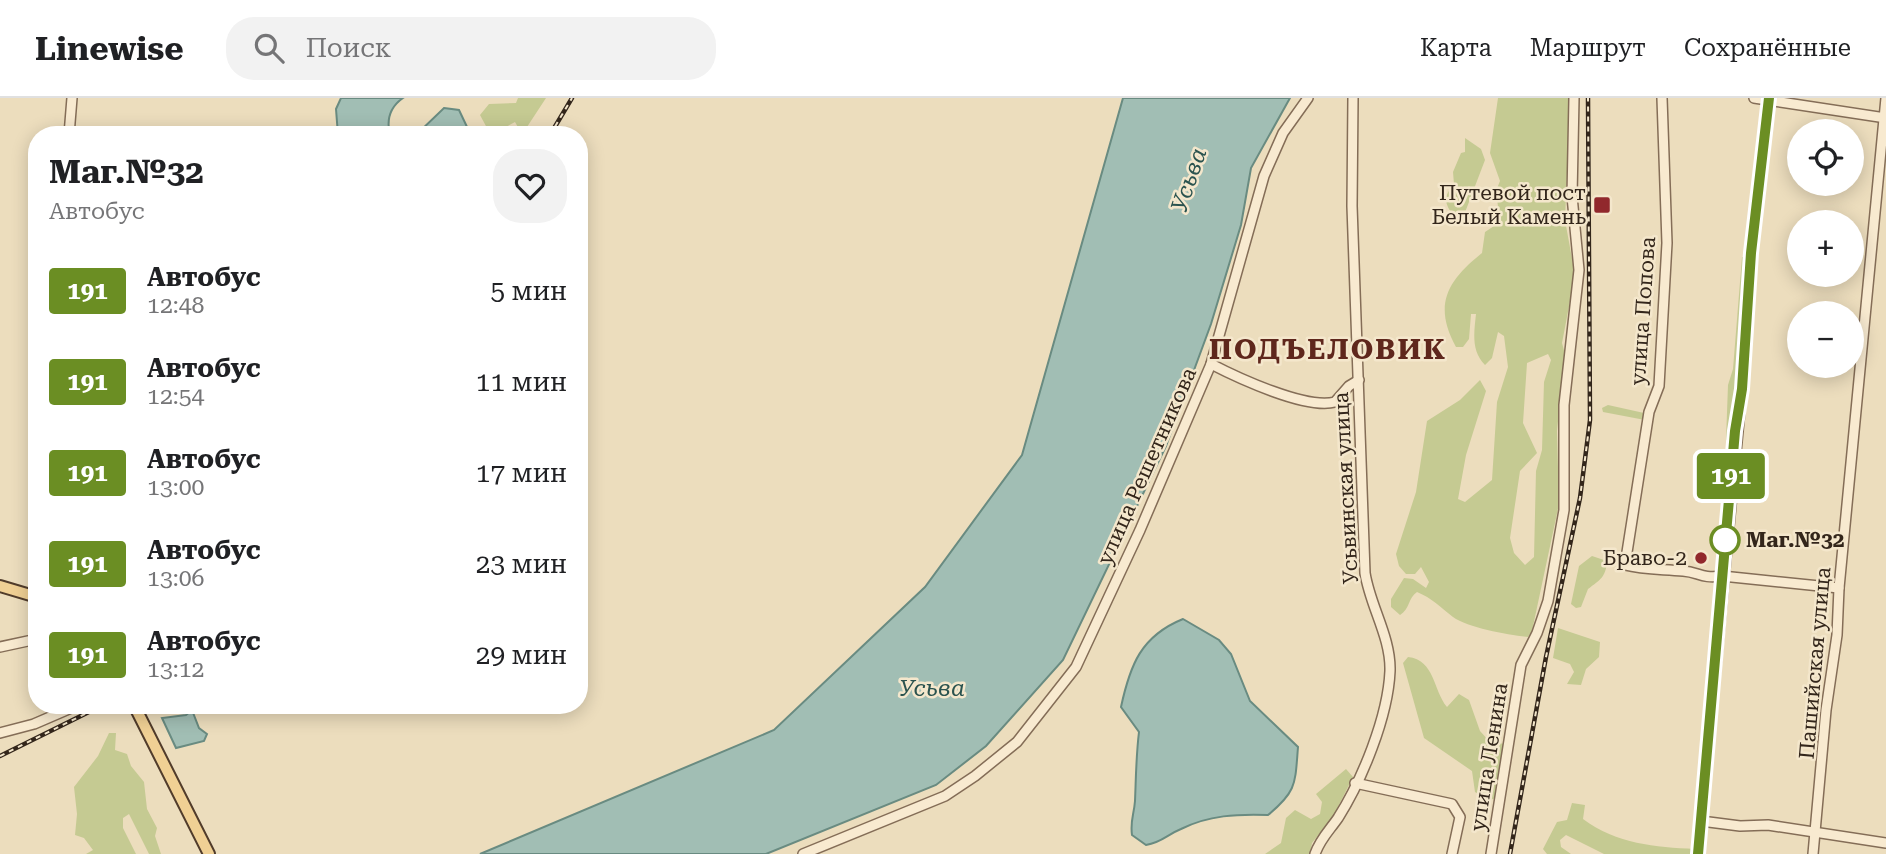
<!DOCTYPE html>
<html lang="ru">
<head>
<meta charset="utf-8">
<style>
	:root { --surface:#fff; --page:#f2f2f2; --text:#202124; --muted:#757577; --line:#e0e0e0 }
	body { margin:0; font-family:"Roboto Serif",serif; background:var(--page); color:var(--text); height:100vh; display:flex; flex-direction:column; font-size:26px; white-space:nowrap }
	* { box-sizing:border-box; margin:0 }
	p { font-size:23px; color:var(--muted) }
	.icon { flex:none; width:38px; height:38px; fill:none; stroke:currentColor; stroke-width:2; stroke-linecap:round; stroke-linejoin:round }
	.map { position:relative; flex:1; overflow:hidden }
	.panel { position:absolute; left:28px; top:28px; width:560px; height:588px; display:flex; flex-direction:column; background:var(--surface); border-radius:28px; box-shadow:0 4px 18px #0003 }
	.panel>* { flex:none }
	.badge { padding:0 14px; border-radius:5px; font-size:24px; line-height:46px }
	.fabs { position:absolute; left:1787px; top:21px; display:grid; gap:14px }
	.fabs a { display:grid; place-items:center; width:77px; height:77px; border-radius:50%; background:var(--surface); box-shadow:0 4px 18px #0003; font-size:35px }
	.map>.badge { position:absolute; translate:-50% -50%; box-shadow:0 0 0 4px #fff }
	.round { display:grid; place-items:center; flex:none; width:74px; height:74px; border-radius:28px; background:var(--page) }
	.headline { display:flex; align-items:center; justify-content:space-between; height:119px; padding:0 21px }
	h1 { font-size:33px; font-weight:700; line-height:52px }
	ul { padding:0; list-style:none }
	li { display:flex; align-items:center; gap:21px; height:91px; padding:0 21px }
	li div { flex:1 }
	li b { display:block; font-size:26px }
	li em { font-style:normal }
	li .badge { min-width:77px; font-weight:700; text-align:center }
	header { display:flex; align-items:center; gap:42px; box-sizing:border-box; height:98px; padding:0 35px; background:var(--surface); border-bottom:2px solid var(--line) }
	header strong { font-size:33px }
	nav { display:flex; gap:38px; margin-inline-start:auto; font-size:24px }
	.search { width:490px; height:63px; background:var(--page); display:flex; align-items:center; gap:18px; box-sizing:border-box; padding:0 24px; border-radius:28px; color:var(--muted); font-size:26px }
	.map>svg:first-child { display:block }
	.green { fill:#c5ca92; fill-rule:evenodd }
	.water { fill:#a1beb4; stroke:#698b81; stroke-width:2 }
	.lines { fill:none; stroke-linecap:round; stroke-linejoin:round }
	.minor-casing { stroke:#846d57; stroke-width:12 }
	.major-casing { stroke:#513c2b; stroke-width:14 }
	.minor { stroke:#f8ead0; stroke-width:9 }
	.major { stroke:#f0d094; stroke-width:10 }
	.rail-casing { stroke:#33261b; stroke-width:4.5 }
	.rail { stroke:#f4e7cc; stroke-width:2; stroke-dasharray:5; stroke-linecap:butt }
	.line-casing { stroke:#fff; stroke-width:16 }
	.line { stroke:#6b8e23; stroke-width:10 }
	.poi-dot { fill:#91282c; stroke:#f4e7cc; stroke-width:2.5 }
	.stop-dot { fill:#fff; stroke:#6b8e23; stroke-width:3.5 }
	.labels { text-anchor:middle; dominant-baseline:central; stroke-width:5; stroke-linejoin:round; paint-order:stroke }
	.poi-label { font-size:21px; fill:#33261b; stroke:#f4e7cc; text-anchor:end }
	.street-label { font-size:21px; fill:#33261b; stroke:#f4e7cc }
	.stop-label { font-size:21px; font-weight:bold; fill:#33261b; stroke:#f4e7cc; text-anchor:start }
	.water-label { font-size:23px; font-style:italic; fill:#2a534f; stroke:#f4e7cc }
	.district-label { font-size:28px; font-weight:bold; letter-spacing:2px; fill:#5f271c; stroke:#f4e7cc }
</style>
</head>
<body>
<header>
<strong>Linewise</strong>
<div class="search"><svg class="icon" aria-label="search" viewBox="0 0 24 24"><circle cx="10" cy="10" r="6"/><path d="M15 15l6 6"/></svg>Поиск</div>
<nav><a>Карта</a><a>Маршрут</a><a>Сохранённые</a></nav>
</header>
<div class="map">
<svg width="1886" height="756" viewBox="0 0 1886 756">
	<rect width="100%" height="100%" fill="#ecddbd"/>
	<g class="green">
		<path d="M518 0H546L527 29 519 31 515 24 500 32 487 30 480 17 489 6 516 5Z"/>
		<path d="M1498 0H1570L1565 122 1575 177 1562 245 1565 256 1557 333 1559 406 1532 533 1528 539C1509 537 1468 530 1453 519 1440 509 1432 500 1417 494 1408 500 1410 511 1400 517L1391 509V501L1404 480 1413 481 1426 490 1429 484 1421 469 1415 476H1406L1399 468 1396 456 1416 394 1427 323 1460 302 1480 282 1486 293 1466 357 1458 401 1465 404 1492 382 1497 304 1508 269 1504 238 1498 234 1492 260 1485 267C1471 253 1474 235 1476 216H1471L1469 241 1463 249H1456C1433 207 1447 183 1482 155L1485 134 1500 124 1496 93 1500 83 1490 55ZM1548 256 1551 262 1544 284 1542 352 1536 373 1534 459 1525 467 1514 455 1510 440 1520 373 1537 355 1523 325 1527 265Z"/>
		<path d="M1465 40 1481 51 1485 62 1464 117 1455 120C1445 106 1442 100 1454 86L1453 74 1461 55 1465 54Z"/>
		<path d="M1742 159 1748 160 1732 344 1726 342 1728 287 1733 271Z"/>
		<path d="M1608 307 1644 315 1645 322 1603 314 1602 310Z"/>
		<path d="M1592 458 1607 463C1606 479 1600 482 1588 491L1581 509 1576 510 1571 506 1579 468Z"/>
		<path d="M1558 530 1600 544 1599 559 1586 571 1581 587 1567 586 1574 574 1570 566 1553 560Z"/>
		<path d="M1408 559C1435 562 1433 592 1447 609L1459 596 1469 602 1480 633 1489 643 1504 646 1505 661 1498 699 1490 702 1475 694 1472 673 1424 640 1403 565Z"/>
		<path d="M109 635H116L115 652 127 656 131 668 144 684 147 711 157 730 155 738 161 756H149L129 716 123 720V730L136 756H86L93 752 84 740 75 737 77 716 74 689 98 658Z"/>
		<path d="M1346 671 1353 679 1334 717 1312 745 1310 756H1265L1281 745 1286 720 1295 712 1311 721 1320 716 1322 704 1316 696Z"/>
		<path d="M1572 705 1585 707 1583 721C1617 746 1655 749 1695 751L1694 756H1604L1566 737 1560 742 1561 749 1571 756H1547L1543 751 1557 724 1567 722Z"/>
	</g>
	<g class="water">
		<path d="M341 0H403C390 9 386 21 390 37H338L336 11Z"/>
		<path d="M1123 0H1290L1251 70 1241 127 1211 226 1166 348 1063 562 986 648 936 687 766 756H480L774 632 925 489 1022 357Z"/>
		<path d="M444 10 459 12 468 31 452 37H416Z"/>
		<path d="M1183 521 1219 542 1231 556 1250 603 1298 649C1295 686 1297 693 1268 717 1237 716 1209 717 1181 731 1166 737 1163 744 1146 747L1132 737C1130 722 1134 717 1135 703 1136 680 1136 658 1139 634L1121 609C1130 567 1141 538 1183 521Z"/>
		<path d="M192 612 199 630 207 636 204 643 176 650 162 620 186 617Z"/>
	</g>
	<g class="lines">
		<defs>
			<g id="minor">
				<path d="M1662 0 1667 145 1659 288 1649 314 1625 467C1644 472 1663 471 1683 473 1699 474 1701 481 1722 478L1839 490"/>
				<path d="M1754 0 1886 20"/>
				<path d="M69 37 72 0"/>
				<path d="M1211 266C1238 280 1307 312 1335 304L1349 288 1359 282"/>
				<path d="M0 549 37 541"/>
				<path d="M0 635 34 626 78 607"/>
				<path d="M1355 685 1452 706 1460 719 1452 756"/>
				<path d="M1701 723 1740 728 1768 727 1886 745"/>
				<path d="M803 756 945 698 975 678 1017 644 1076 569 1140 432 1211 266 1264 78 1283 35 1308 0"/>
				<path d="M1315 756C1320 741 1329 733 1338 720 1362 682 1388 619 1390 573 1391 539 1370 508 1365 475L1352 108 1353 0"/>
				<path d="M1491 756 1521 567 1537 535 1548 503 1564 412V307L1579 172 1572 98 1574 0"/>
				<path d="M1698 756 1742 291 1751 155 1769 0"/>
				<path d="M1813 756 1826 612 1837 537 1839 490 1886 0"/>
			</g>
			<g id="major">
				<path d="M0 488 37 499"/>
				<path d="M134 607 209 756"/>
			</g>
		</defs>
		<use href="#minor" class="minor-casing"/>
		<use href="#major" class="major-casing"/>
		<use href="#minor" class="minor"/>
		<use href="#major" class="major"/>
		<defs>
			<g id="rail">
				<path d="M550 37 572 0"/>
				<path d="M0 658 103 607"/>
				<path d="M1510 756 1546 559 1580 400 1590 322 1588 0"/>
			</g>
		</defs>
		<use href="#rail" class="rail-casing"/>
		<use href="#rail" class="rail"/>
	</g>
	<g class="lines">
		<defs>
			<path id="line" d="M1698 756 1735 333 1742 291 1751 155 1769 0"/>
		</defs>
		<use href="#line" class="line-casing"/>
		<use href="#line" class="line"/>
	</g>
	<g class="poi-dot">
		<rect x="1593" y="98" width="18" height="18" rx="3.5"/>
		<circle cx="1701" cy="460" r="7"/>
	</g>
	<circle class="stop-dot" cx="1725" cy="442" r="14"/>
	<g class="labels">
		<g class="poi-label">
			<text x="1586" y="95">Путевой пост<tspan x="1586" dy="24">Белый Камень</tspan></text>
			<text x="1687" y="460">Браво-2</text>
		</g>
		<g class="street-label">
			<text transform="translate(1643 213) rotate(-86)">улица Попова</text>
			<text transform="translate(1147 368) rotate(-66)">улица Решетникова</text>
			<text transform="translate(1346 390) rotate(-93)">Усьвинская улица</text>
			<text transform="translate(1815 565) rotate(-85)">Пашийская улица</text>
			<text transform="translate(1489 659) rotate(-81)">улица Ленина</text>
		</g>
		<g class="stop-label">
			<text x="1746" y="442">Маг.№32</text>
		</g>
		<g class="water-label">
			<text transform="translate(1189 82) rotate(-71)">Усьва</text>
			<text x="932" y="590">Усьва</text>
		</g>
		<g class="district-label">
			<text x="1328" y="251">ПОДЪЕЛОВИК</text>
		</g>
	</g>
</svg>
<div class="fabs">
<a><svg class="icon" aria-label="locate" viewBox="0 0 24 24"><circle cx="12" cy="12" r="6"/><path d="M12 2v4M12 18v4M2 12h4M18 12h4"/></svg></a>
<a>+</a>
<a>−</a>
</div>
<b class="badge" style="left:1731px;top:378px;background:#6b8e23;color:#fff">191</b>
<section class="panel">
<div class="headline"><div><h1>Маг.№32</h1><p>Автобус</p></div><a class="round"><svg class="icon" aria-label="heart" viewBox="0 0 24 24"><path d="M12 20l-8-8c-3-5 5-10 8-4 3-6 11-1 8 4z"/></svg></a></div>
<ul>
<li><span class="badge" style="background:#6b8e23;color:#fff">191</span><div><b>Автобус</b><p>12:48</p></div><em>5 мин</em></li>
<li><span class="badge" style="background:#6b8e23;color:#fff">191</span><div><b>Автобус</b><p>12:54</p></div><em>11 мин</em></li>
<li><span class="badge" style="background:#6b8e23;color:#fff">191</span><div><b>Автобус</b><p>13:00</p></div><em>17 мин</em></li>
<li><span class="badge" style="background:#6b8e23;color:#fff">191</span><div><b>Автобус</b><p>13:06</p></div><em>23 мин</em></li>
<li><span class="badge" style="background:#6b8e23;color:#fff">191</span><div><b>Автобус</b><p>13:12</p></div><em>29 мин</em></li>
</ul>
</section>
</div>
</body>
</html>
